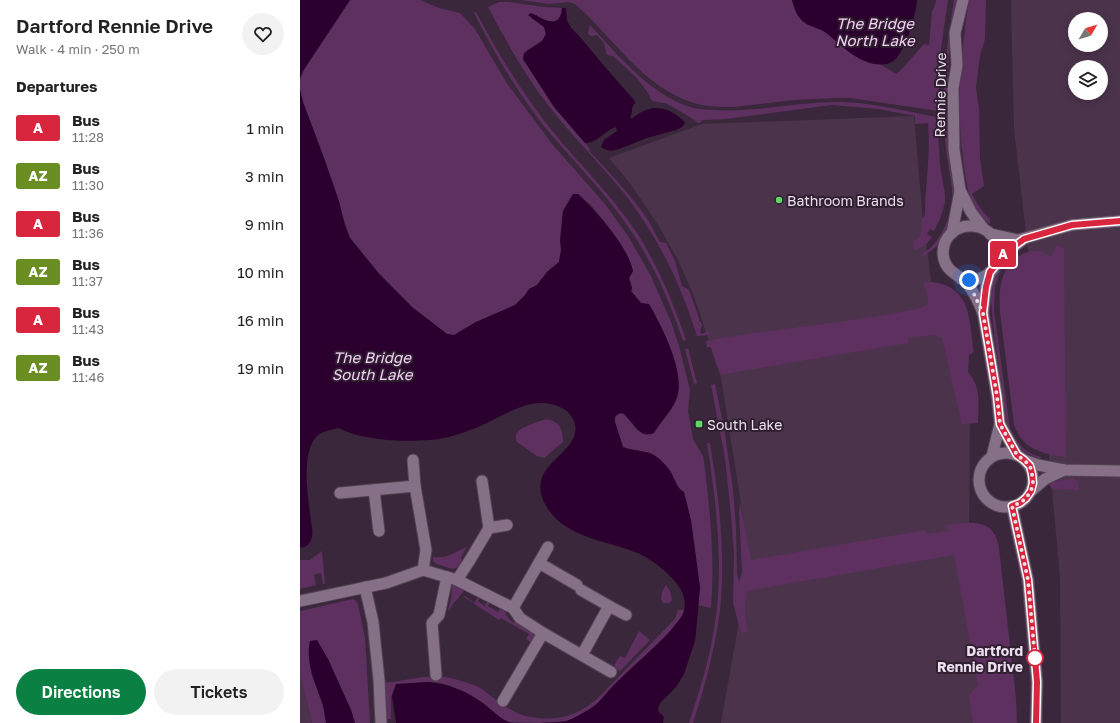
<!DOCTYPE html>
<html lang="en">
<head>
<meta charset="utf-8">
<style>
	:root { --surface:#fff; --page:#f2f2f2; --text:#222; --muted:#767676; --accent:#0b8043 }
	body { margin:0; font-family:"Golos Text",sans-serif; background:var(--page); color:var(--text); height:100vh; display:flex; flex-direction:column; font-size:15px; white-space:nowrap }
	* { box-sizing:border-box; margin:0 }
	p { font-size:13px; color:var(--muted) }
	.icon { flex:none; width:22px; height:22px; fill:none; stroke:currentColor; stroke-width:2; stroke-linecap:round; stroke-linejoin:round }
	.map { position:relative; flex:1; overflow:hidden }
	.details { display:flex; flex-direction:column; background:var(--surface); width:300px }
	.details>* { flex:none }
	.badge { padding:0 8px; border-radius:3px; font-size:14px; line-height:26px }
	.needle { width:26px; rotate:52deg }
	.tools { position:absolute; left:768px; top:12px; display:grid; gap:8px }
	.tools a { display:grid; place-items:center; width:40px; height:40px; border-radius:50%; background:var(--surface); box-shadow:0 2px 10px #0003; font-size:20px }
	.you { position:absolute; width:20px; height:20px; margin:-10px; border:3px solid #fff; border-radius:50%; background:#1a73e8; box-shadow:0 0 0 6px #1a73e833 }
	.map>.badge { position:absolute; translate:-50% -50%; box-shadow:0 0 0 2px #fff }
	h2 { padding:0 16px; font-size:15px; line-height:36px }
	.round { display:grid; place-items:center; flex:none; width:42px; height:42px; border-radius:21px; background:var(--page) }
	.headline { display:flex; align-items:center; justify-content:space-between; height:68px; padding:0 16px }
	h1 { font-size:19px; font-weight:600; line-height:30px }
	.button { display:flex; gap:8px; margin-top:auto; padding:8px 16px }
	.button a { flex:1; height:46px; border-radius:24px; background:var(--accent); color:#fff; font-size:16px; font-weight:600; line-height:46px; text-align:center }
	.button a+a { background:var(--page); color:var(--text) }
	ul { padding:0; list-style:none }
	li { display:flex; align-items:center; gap:12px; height:48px; padding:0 16px }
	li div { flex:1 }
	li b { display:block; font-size:15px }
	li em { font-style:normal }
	li .badge { min-width:44px; font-weight:700; text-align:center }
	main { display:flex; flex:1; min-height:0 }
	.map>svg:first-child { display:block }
	.built { fill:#4b334c; fill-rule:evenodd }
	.green { fill:#5d3060 }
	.water { fill:#2b002e }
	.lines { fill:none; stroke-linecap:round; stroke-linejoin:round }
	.minor-casing { stroke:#514252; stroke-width:13 }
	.minor { stroke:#867087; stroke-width:11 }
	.line-casing { stroke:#fff; stroke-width:9 }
	.line { stroke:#d7263d; stroke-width:6 }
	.walk { stroke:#ebdfec; stroke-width:4; stroke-dasharray:0 7.2 }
	.poi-dot { fill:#61d46a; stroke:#301e31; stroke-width:1.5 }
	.stop-dot { fill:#fff; stroke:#d7263d; stroke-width:2 }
	.labels { text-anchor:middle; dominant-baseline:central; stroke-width:4; stroke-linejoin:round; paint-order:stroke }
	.street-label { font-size:14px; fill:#ebdfec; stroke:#301e31 }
	.poi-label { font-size:14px; fill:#ebdfec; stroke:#301e31; text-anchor:start }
	.stop-label { font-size:14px; font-weight:bold; fill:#ebdfec; stroke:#301e31; text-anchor:end }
	.water-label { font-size:15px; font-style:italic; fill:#f4d1f5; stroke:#301e31 }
</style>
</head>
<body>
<main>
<section class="details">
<div class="headline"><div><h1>Dartford Rennie Drive</h1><p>Walk · 4 min · 250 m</p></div><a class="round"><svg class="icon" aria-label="heart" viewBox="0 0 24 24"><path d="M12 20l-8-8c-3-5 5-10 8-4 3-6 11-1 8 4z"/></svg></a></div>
<h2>Departures</h2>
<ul>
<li><span class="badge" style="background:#d7263d;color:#fff">A</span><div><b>Bus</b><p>11:28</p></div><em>1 min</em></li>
<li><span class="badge" style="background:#6b8e23;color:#fff">AZ</span><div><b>Bus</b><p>11:30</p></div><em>3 min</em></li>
<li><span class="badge" style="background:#d7263d;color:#fff">A</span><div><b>Bus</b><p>11:36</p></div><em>9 min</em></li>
<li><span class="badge" style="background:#6b8e23;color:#fff">AZ</span><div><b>Bus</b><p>11:37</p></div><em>10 min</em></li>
<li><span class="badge" style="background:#d7263d;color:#fff">A</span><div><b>Bus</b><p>11:43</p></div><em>16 min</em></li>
<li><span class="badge" style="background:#6b8e23;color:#fff">AZ</span><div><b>Bus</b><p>11:46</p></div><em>19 min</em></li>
</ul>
<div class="button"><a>Directions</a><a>Tickets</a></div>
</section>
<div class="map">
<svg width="820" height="723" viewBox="0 0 820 723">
	<rect width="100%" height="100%" fill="#3b273c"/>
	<g class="built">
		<path d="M711 0H820V723H761L760 577 739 346 714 129ZM775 19H801V45H775ZM775 67H801V93H775Z"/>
		<path d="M614 116 623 221 633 294 670 391 669 538 688 723H421L450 560 421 378 394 296 378 260 357 223 329 182 309 158 402 124Z"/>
		<path d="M0 673 12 723H0Z"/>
	</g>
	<g class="green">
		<path d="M50 0H120L139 8 160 13 175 29 206 82 253 145 305 204 328 236 351 276 371 322 379 346 390 390 388 411 393 439 403 456 404 461C410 510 415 558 411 608L398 605 400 587 379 489 370 470 341 451 328 449 323 447 315 422V417L318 414 322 413 325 415 337 430 354 433C360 422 371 412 376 400 387 374 362 327 349 304L341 303 331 291 332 288 329 278 333 271C329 253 307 224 294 209 290 203 283 199 278 194H273L263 211 261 250 259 262 247 272 237 285 229 289 225 295 215 305 176 322 154 335 147 334 112 307 79 273 50 238 24 158 3 102 0 91V79L3 71Z"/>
		<path d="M221 0H492L496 13 505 23 523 31 562 60 570 63 580 64 596 74 602 69 624 44 629 45 632 12 636 2V0H648L640 56 638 111 550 98H537L495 100 433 107C420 107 406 107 394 103 342 87 314 38 275 4L269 2 248 4Z"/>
		<path d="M654 0H657L649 54 647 108 649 143 656 192 651 221 636 247 623 257V253C637 247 649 221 652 206 654 192 650 177 648 163 646 152 645 139 644 127 642 84 647 42 654 0Z"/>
		<path d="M669 0H686L685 39 680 56 676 87 679 109 680 159 684 186 672 194C677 204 682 211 690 219V224C683 219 678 214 674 206 668 195 666 180 664 167 656 111 660 56 669 0Z"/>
		<path d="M199 2H209L245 7 262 8C261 26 247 23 236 15L231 18 244 27 246 34 242 41 227 50 223 59 254 107 290 149 289 151C310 173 331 195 348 220 352 227 356 235 360 242L366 243 375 261 382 286 389 290 399 318V321L401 322 402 325 400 331 402 334 408 331V335L397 336C381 284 357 235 323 192 299 162 271 135 248 105 224 74 206 41 188 7Z"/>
		<path d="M176 12C197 52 221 91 249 127 277 162 310 193 335 230 357 264 373 301 386 340L383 341C370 302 354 265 331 231 306 193 273 161 244 126 216 91 194 52 174 13Z"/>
		<path d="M290 25C318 55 345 89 384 105 394 109 404 110 414 110 457 113 498 101 541 102 571 102 608 112 637 117L640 165 645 194V203L640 219 634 231 630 229 627 234 632 237 625 246 615 250 613 241 619 238 621 231 622 218 625 215C625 184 631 154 628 123L615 124V116L578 109 532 105 426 119 402 120 401 122 398 123C397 121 367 103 365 103 360 102 356 102 352 101L348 93 337 78 313 56 307 55 304 43 297 35 291 36 288 34Z"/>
		<path d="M757 245 764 248 766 457C742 454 723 450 714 425L700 312C699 292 699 269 719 256 725 252 732 250 739 251 743 252 747 255 751 257Z"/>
		<path d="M700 266 702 267 695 286 694 310 710 429C717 443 725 453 741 457L740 459 724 452 718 445 707 428 693 324 691 300 693 284 696 272Z"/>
		<path d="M631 282C672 286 669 320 674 352L669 355 668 372C682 388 678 404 678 423L662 424 642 338 633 335 608 338V343L424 374H421L417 366 411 347H407L406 341C477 328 550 323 621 308L628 304V297L623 283Z"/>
		<path d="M388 348 397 383 394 384 385 349Z"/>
		<path d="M415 384 424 428 433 490 436 527 437 573 439 582 442 572 439 512 440 502 451 560 626 530 627 534 648 531 647 525C663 523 686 518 695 535 697 539 698 544 699 548L716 699 717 723H673L669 695 678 685 654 555 446 591C444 605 445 618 448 632L441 633 433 603 434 552 431 515 425 458 411 385Z"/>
		<path d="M247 419C260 422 263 429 263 442L244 458 237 456 217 442C216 440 215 435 217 433 220 427 240 421 247 419Z"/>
		<path d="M407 443H410C419 498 426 555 420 610 415 649 405 686 393 723H389C400 690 410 657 415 623 424 564 416 502 407 443Z"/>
		<path d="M773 478 778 482 779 490 752 489 748 483Z"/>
		<path d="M167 547 161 557 162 560 158 567 153 569 136 564 133 561V557C152 558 151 553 167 547Z"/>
		<path d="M22 551 25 584H23L21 573 14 575 16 585 0 589V560H10Z"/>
		<path d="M366 585 370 591 372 600 369 603H363L361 600 362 592Z"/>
		<path d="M152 586H158L165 589 156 601H155L149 611 148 610 151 599Z"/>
		<path d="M165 596 174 603 179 596 181 597 178 601 184 606 189 599 191 600 188 606 198 612 203 604 205 606 206 615 212 622 222 623 237 631 233 644 226 639 229 634 201 618 199 620 164 597Z"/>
		<path d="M53 599 55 600 58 604 65 638 70 723H55L51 710 28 659 11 673 23 706 26 723H12L0 673V611Z"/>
		<path d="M378 610H384L382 616 366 636 316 683 295 706 268 721 240 723 208 722 202 719 183 703 148 685 141 683 129 682 109 683 93 690 92 696 91 695V719H84L83 683C106 681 131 672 154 679 161 681 177 685 182 689 192 697 203 706 215 712 231 720 258 721 275 713 284 709 293 703 300 696L375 619Z"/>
		<path d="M339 631 350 640 320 671 314 668 315 666 314 665 320 656 325 658Z"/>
	</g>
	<g class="water">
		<path d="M0 0H50L3 71 0 79Z"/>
		<path d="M492 0H617C616 15 605 54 592 62 584 66 573 65 565 61 549 55 538 42 525 32 521 29 516 28 511 26 499 22 495 11 492 0Z"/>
		<path d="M262 8H266L267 21 272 29 280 37 305 67 334 100 335 103 332 108V112L330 118H333C351 104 365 105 383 120L385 123 382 127 376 130 347 138 319 149 311 151 304 149 301 147 304 140 317 131 316 127C305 130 298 143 285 143L254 107 223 59 224 53 242 41 246 34 244 27 228 15 231 13C243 18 260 32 262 8Z"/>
		<path d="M0 89 3 102 24 158 39 201 45 226 50 238 79 274 112 307 147 334 154 335 176 322 215 305 225 295 229 289 237 285 247 272 259 262 261 250 260 240 263 211 273 194H278C296 211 328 246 333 271L329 278 332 288 331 291 341 303 349 304C362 327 387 374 376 400 371 412 360 422 354 433 338 440 333 419 322 413L318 414 315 417V422L323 447C334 452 347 449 357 457 361 460 367 466 370 471 375 478 376 488 384 492L391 520 400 587 396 633 395 641 384 674 376 687 362 701 359 705 358 711 364 717 363 723H240C249 722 261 723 269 720 277 717 287 711 294 706 303 699 309 689 317 682 335 664 355 648 372 629 375 624 380 620 383 614 386 607 385 597 381 590 378 584 372 578 367 573 359 566 350 559 340 554 310 541 268 539 248 509 218 463 286 455 274 421 271 415 268 411 262 408 231 392 201 419 173 429 160 434 145 439 131 440 103 442 64 441 38 428 32 430 23 431 18 435 0 451 8 498 11 521 12 527 14 536 10 542 8 546 4 547 0 548Z"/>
		<path d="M17 640 28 659 51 710 55 723H26C25 717 24 710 23 705 16 684 5 663 10 641Z"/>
		<path d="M129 682C149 684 167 691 184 704 193 711 201 720 212 723H96L92 696 96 684Z"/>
	</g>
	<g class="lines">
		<defs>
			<g id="minor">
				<path d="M663 0 655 33 657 65 653 88 654 150 660 190 671 212 683 228"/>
				<path d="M652 233 660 191"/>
				<path d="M690 234 718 240 772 225 820 221"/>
				<path d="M698 259 724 239"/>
				<path d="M690 272 686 287 683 313 697 396 700 424 692 456"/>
				<path d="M661 279C681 283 700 272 698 250 694 216 643 219 643 253 644 273 659 273 669 286 675 294 679 303 683 313"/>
				<path d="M700 424 717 455"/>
				<circle cx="706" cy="480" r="27"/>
				<path d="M113 460 115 486"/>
				<path d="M724 460 738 465 764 470 820 471"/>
				<path d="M74 490 79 531"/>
				<path d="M731 491 745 479 764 470"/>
				<path d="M712 506 728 580 737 682 736 723"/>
				<path d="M189 528 207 525"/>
				<path d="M239 563 277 585"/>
				<path d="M123 570 157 580 170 560 189 528 182 481"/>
				<path d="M157 580 213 608 248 547"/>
				<path d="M65 587 73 622 79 680 81 723"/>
				<path d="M281 590 309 606 282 655"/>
				<path d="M0 601 86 583 123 570 126 550 115 486 40 493"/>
				<path d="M309 606 326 615"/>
				<path d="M213 608 220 618 243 633 311 672"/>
				<path d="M136 675 132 623 139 615 147 577"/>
				<path d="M203 701 243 633"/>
			</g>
		</defs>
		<use href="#minor" class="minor-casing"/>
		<use href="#minor" class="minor"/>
	</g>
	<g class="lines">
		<defs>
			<path id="line" d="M736 723 737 682 728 580 712 506 720 503 726 498 731 491 733 483 732 474 730 466 724 460 717 455 700 424 697 396 683 313 686 287 690 272 695 266 698 258 724 239 772 225 820 221"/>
		</defs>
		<use href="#line" class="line-casing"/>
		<use href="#line" class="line"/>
		<path class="walk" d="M669 280 661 279 668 284 674 294 683 313 697 396 700 424 717 455 724 460 730 466 732 474 733 483 731 491 726 498 720 503 712 506 728 580 735 658"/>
	</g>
	<g class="poi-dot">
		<circle cx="479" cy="200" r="4"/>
		<rect x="395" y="420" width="8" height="8" rx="2"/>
	</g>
	<circle class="stop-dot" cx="735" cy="658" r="8"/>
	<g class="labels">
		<g class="street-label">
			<text transform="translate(640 95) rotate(-89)">Rennie Drive</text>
		</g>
		<g class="poi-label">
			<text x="487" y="200">Bathroom Brands</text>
			<text x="407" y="424">South Lake</text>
		</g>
		<g class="stop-label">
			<text x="723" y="650">Dartford<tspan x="723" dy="16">Rennie Drive</tspan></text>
		</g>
		<g class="water-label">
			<text x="575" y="23">The Bridge<tspan x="575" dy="17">North Lake</tspan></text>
			<text x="72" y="357">The Bridge<tspan x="72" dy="17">South Lake</tspan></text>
		</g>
	</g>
</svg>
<div class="tools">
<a><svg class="needle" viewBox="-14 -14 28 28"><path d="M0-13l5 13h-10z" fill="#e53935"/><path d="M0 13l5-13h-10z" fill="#767676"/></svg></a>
<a><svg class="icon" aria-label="layers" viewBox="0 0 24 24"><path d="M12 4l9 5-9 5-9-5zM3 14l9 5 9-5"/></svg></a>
</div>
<div class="you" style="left:669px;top:280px"></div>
<b class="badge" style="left:703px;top:254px;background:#d7263d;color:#fff">A</b>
</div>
</main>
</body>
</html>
